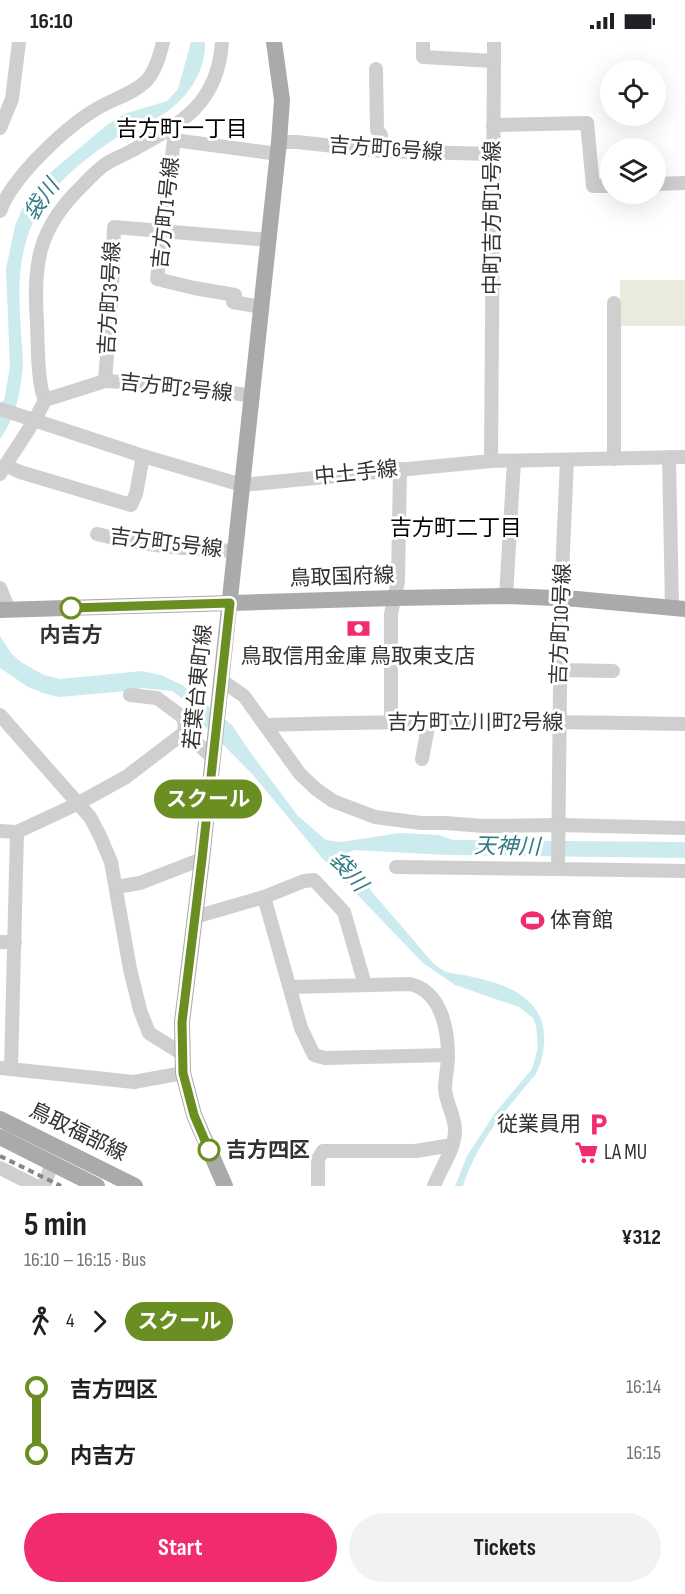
<!DOCTYPE html>
<html lang="en">
<head>
<meta charset="utf-8">
<style>
	:root { --surface:#fff; --page:#f2f2f2; --text:#202124; --muted:#757577; --accent:#f12c6c }
	body { margin:0; font-family:"Sofia Sans Condensed","Noto Sans JP",sans-serif; background:var(--page); color:var(--text); height:100vh; display:flex; flex-direction:column; font-size:22px; white-space:nowrap }
	* { box-sizing:border-box; margin:0 }
	p { font-size:20px; color:var(--muted) }
	.icon { flex:none; width:33px; height:33px; fill:none; stroke:currentColor; stroke-width:2; stroke-linecap:round; stroke-linejoin:round }
	.map { position:relative; height:1144px; overflow:hidden }
	.drawer { display:flex; flex-direction:column; background:var(--surface); flex:1 }
	.drawer>* { flex:none }
	.badge { padding:0 12px; border-radius:20px; font-size:21px; line-height:39px }
	.tools { position:absolute; left:600px; top:18px; display:grid; gap:12px }
	.tools a { display:grid; place-items:center; width:66px; height:66px; border-radius:50%; background:var(--surface); box-shadow:0 6px 24px #0002; font-size:30px }
	.map>.badge { position:absolute; translate:-50% -50%; box-shadow:0 0 0 3px #fff }
	.legs { display:flex; align-items:center; gap:9px; height:66px; padding:0 24px; font-size:20px }
	.legs p { margin-inline-start:auto }
	.head { display:flex; align-items:center; justify-content:space-between; height:102px; padding:0 24px }
	h1 { font-size:33px; font-weight:700; line-height:45px }
	.action { display:flex; gap:12px; margin-top:auto; padding:12px 24px }
	.action a { flex:1; height:69px; border-radius:36px; background:var(--accent); color:#fff; font-size:24px; font-weight:700; line-height:69px; text-align:center }
	.action a+a { background:var(--page); color:var(--text) }
	ul { padding:0 24px; list-style:none }
	li { display:flex; align-items:center; gap:21px; height:66px; font-size:22px }
	li i { display:grid; place-items:center; width:9px; height:100%; margin:0 8px; background:currentColor }
	li i::after { content:''; width:15px; height:15px; margin:-8px; border:4px solid; border-radius:50%; background:var(--surface) }
	li p { margin-inline-start:auto }
	li:first-child i { background:linear-gradient(#0000 50%,currentColor 0) }
	li:last-child i { background:linear-gradient(currentColor 50%,#0000 0) }
	.status { display:flex; justify-content:space-between; align-items:center; height:42px; padding:0 30px; background:var(--surface); direction:ltr }
	.status svg { height:16px; fill:currentColor }
	.map>svg:first-child { display:block }
	.green { fill:#e9ecdd }
	.water { fill:#cbebef }
	.lines { fill:none; stroke-linecap:round; stroke-linejoin:round }
	.minor { stroke:#cfcfcf; stroke-width:14 }
	.major { stroke:#aaa; stroke-width:16 }
	.rail { stroke:#878787; stroke-width:4; stroke-dasharray:6 4.5; stroke-linecap:butt }
	.line-1-casing { stroke:#fff; stroke-width:14 }
	.line-1 { stroke:#6b8e23; stroke-width:9 }
	.stop-1-dot { fill:#fff; stroke:#6b8e23; stroke-width:3 }
	.labels { text-anchor:middle; dominant-baseline:central; stroke-width:6; stroke-linejoin:round; paint-order:stroke }
	.street-label { font-size:21px; fill:#323232; stroke:#fff }
	.stop-label { font-size:21px; font-weight:bold; fill:#323232; stroke:#fff }
	.poi-label { font-size:21px; fill:#323232; stroke:#fff; text-anchor:start }
	.neighbourhood-label { font-size:22px; fill:#000; stroke:#fff }
	.water-label { font-size:22px; font-style:italic; fill:#337b86; stroke:#fff }
</style>
</head>
<body>
<div class="status"><b>16:10</b><svg viewBox="0 0 49 12"><path d="M0 12V9h3v3zM5 12V6h3v6zM10 12V3h3v9zM15 12V0h3v12zM26 1h20v11H26zM47 4h2v5h-2z"/></svg></div>
<div class="map">
<svg width="685" height="1144" viewBox="0 0 685 1144">
	<rect width="100%" height="100%" fill="#fff"/>
	<rect class="green" x="620" y="238" width="65" height="46"/>
	<g class="water">
		<path d="M191 0H205C206 30 186 59 160 74 151 79 140 82 131 87 96 107 49 142 33 180 13 225 20 271 23 319 21 348 17 373 0 397V368L5 354 10 324 6 227 15 184 22 167 41 140 51 130 107 83 124 72 167 59 178 47Z"/>
		<path d="M0 594 11 611 21 620 44 633 60 637 142 629 161 633 182 643 232 683 250 710 298 774 326 798 341 800 400 791 439 793 453 798 685 800V816L445 813 355 808 346 811 372 850 434 922C450 934 450 930 468 934 500 940 541 953 544 991 545 1005 542 1020 536 1032 507 1066 476 1101 463 1144H455L467 1114 495 1071 532 1027 538 1006 536 983 533 976 519 965 455 943 423 921 322 816 253 733 200 679 191 663 172 649 142 646 127 649 59 655 43 651 28 645 0 626Z"/>
	</g>
	<g class="lines">
		<g class="minor">
			<path d="M423 0V15L494 19 491 419"/>
			<path d="M494 0V19"/>
			<path d="M376 27 377 88 381 93V109"/>
			<path d="M493 83 587 81 593 144H610"/>
			<path d="M0 86 12 57 19 0"/>
			<path d="M279 100H297L381 109 492 112"/>
			<path d="M656 142 685 141"/>
			<path d="M0 169C13 134 67 84 98 66 113 57 135 51 147 38 156 28 160 13 163 0"/>
			<path d="M614 261V417"/>
			<path d="M261 265 233 260 235 253 194 246 157 237 174 98 278 112"/>
			<path d="M105 339 112 246 114 185 268 198"/>
			<path d="M45 358C37 341 38 300 37 280 33 221 38 186 83 143 89 137 95 130 103 124 111 118 122 114 131 109 180 82 218 63 222 0"/>
			<path d="M0 367 143 414 242 443 491 419 685 415"/>
			<path d="M669 415 672 565"/>
			<path d="M567 418 561 556 558 827 685 829"/>
			<path d="M5 423 20 430 131 463 136 452 143 414"/>
			<path d="M0 432C15 407 33 384 45 358L105 339 179 343 253 354"/>
			<path d="M97 492C142 504 190 507 236 509"/>
			<path d="M0 546 9 568"/>
			<path d="M506 554 514 419"/>
			<path d="M560 628 613 629"/>
			<path d="M221 638 244 654 300 732 316 747 333 759 375 775 421 781H445L484 784 558 783 685 786"/>
			<path d="M130 653 157 656 184 676 185 690"/>
			<path d="M0 673 90 775 100 794 111 820 130 927 140 968 149 991 181 1011"/>
			<path d="M391 680V572L398 539 400 427"/>
			<path d="M265 683C405 679 545 679 685 682"/>
			<path d="M422 717 429 680"/>
			<path d="M0 789 17 790 77 762 126 735 185 690 213 716"/>
			<path d="M396 825 558 827"/>
			<path d="M116 845 140 841 202 817"/>
			<path d="M264 855 301 986 314 1013 325 1016 448 1013"/>
			<path d="M195 875 264 855 304 839 314 838 344 870 365 943"/>
			<path d="M0 900H15"/>
			<path d="M290 945 410 942C441 949 448 987 448 1014 448 1025 445 1036 445 1047 446 1061 455 1074 455 1088 455 1108 441 1125 434 1144"/>
			<path d="M0 1026 134 1040 183 1031"/>
			<path d="M11 1027 17 790"/>
			<path d="M0 1126 36 1144"/>
			<path d="M44 1144 52 1121"/>
			<path d="M318 1144V1117L323 1109H416L452 1103"/>
		</g>
		<g class="major">
			<path d="M0 568 395 556 506 554 577 557 685 567"/>
			<path d="M0 1077 135 1144"/>
			<path d="M0 1095 97 1144"/>
			<path d="M225 1144 194 1073 183 1031 182 980 202 817 279 100 282 58 274 0"/>
		</g>
		<path class="rail" d="M0 1114 61 1144"/>
	</g>
	<g class="lines">
		<defs>
			<path id="line-1" d="M71 566 230 561 202 817 182 980 183 1031 194 1073 209 1108"/>
		</defs>
		<use href="#line-1" class="line-1-casing"/>
		<use href="#line-1" class="line-1"/>
	</g>
	<defs>
		<symbol id="bank-bare" viewBox="-9 -9 18 18"><path d="M-6-4H6V4H-6ZM0-2.3a2.3 2.3 0 1 0 0 4.6a2.3 2.3 0 1 0 0-4.6Z" fill="#f12c6c" stroke="#fff" stroke-width="2.5" paint-order="stroke"/></symbol>
		<symbol id="stadium-bare" viewBox="-9 -9 18 18"><path d="M0-5a6.5 5 0 1 0 0 10a6.5 5 0 1 0 0-10ZM-3.5-1.8h7v3.6h-7Z" fill="#f12c6c" stroke="#fff" stroke-width="2.5" paint-order="stroke"/></symbol>
		<symbol id="parking-bare" viewBox="-9 -9 18 18"><path d="M-3.5-5.5H1a3.5 3.5 0 0 1 0 7H-1V5.5H-3.5ZM-1-3.4V-.6H.8a1.4 1.4 0 0 0 0-2.8Z" fill="#f12c6c" stroke="#fff" stroke-width="2.5" paint-order="stroke"/></symbol>
		<symbol id="supermarket-bare" viewBox="-9 -9 18 18"><path d="M-6-5.5h2.5l.6 2H6L4.5 2H-2.5L-4.4-4H-6ZM-1.5 3.2a1.3 1.3 0 1 0 .1 0ZM3 3.2a1.3 1.3 0 1 0 .1 0Z" fill="#f12c6c" stroke="#fff" stroke-width="2.5" paint-order="stroke"/></symbol>
	</defs>
	<g fill-rule="evenodd">
		<use href="#bank-bare" x="342" y="570" width="33" height="33"/>
		<use href="#stadium-bare" x="516" y="862" width="33" height="33"/>
		<use href="#parking-bare" x="582" y="1066" width="33" height="33"/>
		<use href="#supermarket-bare" x="570" y="1094" width="33" height="33"/>
	</g>
	<g class="stop-1-dot">
		<circle cx="71" cy="566" r="10"/>
		<circle cx="209" cy="1108" r="10"/>
	</g>
	<g class="labels">
		<g class="street-label">
			<text transform="translate(386 107) rotate(4)">吉方町6号線</text>
			<text transform="translate(166 171) rotate(-84)">吉方町1号線</text>
			<text transform="translate(492 176) rotate(-90)">中町吉方町1号線</text>
			<text transform="translate(110 256) rotate(-87)">吉方町3号線</text>
			<text transform="translate(176 346) rotate(6)">吉方町2号線</text>
			<text transform="translate(356 431) rotate(-6)">中土手線</text>
			<text transform="translate(166 501) rotate(7)">吉方町5号線</text>
			<text transform="translate(342 535) rotate(-2)">鳥取国府線</text>
			<text transform="translate(561 582) rotate(-88)">吉方町10号線</text>
			<text transform="translate(198 645) rotate(-84)">若葉台東町線</text>
			<text x="475" y="680">吉方町立川町2号線</text>
			<text transform="translate(78 1090) rotate(26)">鳥取福部線</text>
		</g>
		<g class="stop-label">
			<text x="71" y="593">内吉方</text>
			<text x="226" y="1108" text-anchor="start">吉方四区</text>
		</g>
		<g class="poi-label">
			<text x="358" y="614" text-anchor="middle">鳥取信用金庫 鳥取東支店</text>
			<text x="550" y="878">体育館</text>
			<text x="581" y="1082" text-anchor="end">従業員用</text>
			<text x="604" y="1110">LA MU</text>
		</g>
		<g class="neighbourhood-label">
			<text x="182" y="87">吉方町一丁目</text>
			<text x="456" y="486">吉方町二丁目</text>
		</g>
		<g class="water-label">
			<text transform="translate(42 158) rotate(-55)">袋川</text>
			<text transform="translate(507 805) rotate(1)">天神川</text>
			<text transform="translate(348 830) rotate(49)">袋川</text>
		</g>
	</g>
</svg>
<div class="tools">
<a><svg class="icon" aria-label="locate" viewBox="0 0 24 24"><circle cx="12" cy="12" r="6"/><path d="M12 2v4M12 18v4M2 12h4M18 12h4"/></svg></a>
<a><svg class="icon" aria-label="layers" viewBox="0 0 24 24"><path d="M12 4l9 5-9 5-9-5zM3 14l9 5 9-5"/></svg></a>
</div>
<b class="badge" style="left:208px;top:757px;background:#6b8e23;color:#fff">スクール</b>
</div>
<section class="drawer">
<div class="head"><div><h1>5 min</h1><p>16:10 – 16:15 · Bus</p></div><b>¥312</b></div>
<div class="legs"><svg class="icon" aria-label="walk" viewBox="0 0 24 24"><circle cx="13" cy="4" r="2"/><path d="M13 8l-2 6 4 7M11 14l-3 7M7 12l3-4h3l4 4"/></svg>4<svg class="icon" aria-label="forward" viewBox="0 0 24 24"><path d="M9 5l7 7-7 7"/></svg><b class="badge" style="background:#6b8e23;color:#fff">スクール</b></div>
<ul>
<li><i style="color:#6b8e23"></i><b>吉方四区</b><p>16:14</p></li>
<li><i style="color:#6b8e23"></i><b>内吉方</b><p>16:15</p></li>
</ul>
<div class="action"><a>Start</a><a>Tickets</a></div>
</section>
</body>
</html>
